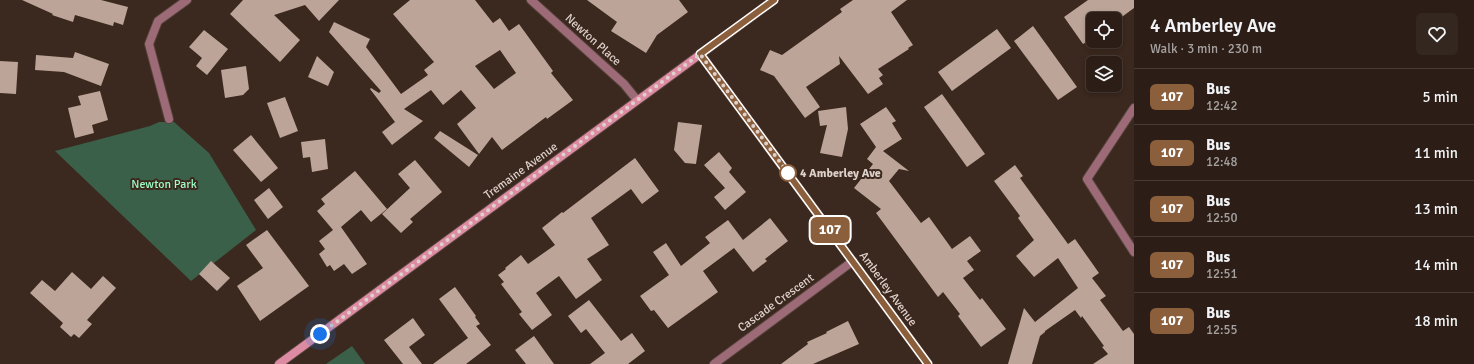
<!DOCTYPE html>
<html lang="en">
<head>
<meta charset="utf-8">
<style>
	:root { --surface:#2c1e16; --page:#34271f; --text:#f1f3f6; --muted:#a6a2a1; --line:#483c35 }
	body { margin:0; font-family:Signika,sans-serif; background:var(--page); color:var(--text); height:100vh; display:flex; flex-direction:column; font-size:15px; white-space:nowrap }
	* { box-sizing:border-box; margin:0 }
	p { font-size:13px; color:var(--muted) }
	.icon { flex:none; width:22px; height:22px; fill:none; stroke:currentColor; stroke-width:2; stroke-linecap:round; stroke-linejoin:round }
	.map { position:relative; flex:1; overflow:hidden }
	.sheet { display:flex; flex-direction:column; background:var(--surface); width:340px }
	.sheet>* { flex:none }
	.badge { padding:0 8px; border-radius:6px; font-size:14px; line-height:26px }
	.tools { position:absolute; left:1086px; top:12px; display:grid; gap:8px }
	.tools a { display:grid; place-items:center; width:36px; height:36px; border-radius:6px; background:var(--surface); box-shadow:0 2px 6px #0003,0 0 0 1px var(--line); font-size:20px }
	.you { position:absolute; width:20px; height:20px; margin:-10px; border:3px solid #fff; border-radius:50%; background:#1a73e8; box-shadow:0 0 0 6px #1a73e833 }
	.map>.badge { position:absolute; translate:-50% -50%; box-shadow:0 0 0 2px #fff }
	.round { display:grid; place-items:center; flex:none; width:42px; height:42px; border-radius:6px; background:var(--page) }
	.headline { display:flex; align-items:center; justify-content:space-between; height:68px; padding:0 16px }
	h1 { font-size:19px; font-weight:600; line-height:30px }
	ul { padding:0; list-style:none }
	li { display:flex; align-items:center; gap:12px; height:56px; padding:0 16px; border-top:1px solid var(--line) }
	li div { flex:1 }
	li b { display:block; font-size:15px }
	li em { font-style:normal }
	li .badge { min-width:44px; font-weight:700; text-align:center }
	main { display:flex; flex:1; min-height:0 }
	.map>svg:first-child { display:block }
	.green { fill:#3b604a }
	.building { fill:#bca498; fill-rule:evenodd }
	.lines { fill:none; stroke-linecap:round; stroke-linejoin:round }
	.minor-casing { stroke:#55433a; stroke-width:10 }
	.tertiary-casing { stroke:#55433a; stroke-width:10 }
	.secondary-casing { stroke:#55433a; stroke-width:10 }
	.minor { stroke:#9d6a78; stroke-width:8 }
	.tertiary { stroke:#9d6a78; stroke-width:8 }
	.secondary { stroke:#dc8ba3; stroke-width:8 }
	.line-casing { stroke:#fff; stroke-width:9 }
	.line { stroke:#8b5e3c; stroke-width:6 }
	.walk { stroke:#ded1cb; stroke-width:4; stroke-dasharray:0 7.2 }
	.stop-dot { fill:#fff; stroke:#8b5e3c; stroke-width:2 }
	.labels { text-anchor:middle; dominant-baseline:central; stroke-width:4; stroke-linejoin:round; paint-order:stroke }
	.street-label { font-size:12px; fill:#ded1cb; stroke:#3b281e }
	.stop-label { font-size:12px; font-weight:bold; fill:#ded1cb; stroke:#3b281e; text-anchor:start }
	.park-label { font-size:12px; fill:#9bfcc4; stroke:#3b281e }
</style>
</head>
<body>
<main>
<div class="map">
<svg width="1134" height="364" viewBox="0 0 1134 364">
	<rect width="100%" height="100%" fill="#3b281e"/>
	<g class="green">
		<path d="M159 122H174L209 153 256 230 191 281 55 151 150 126Z"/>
		<path d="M352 346 365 364H326Z"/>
	</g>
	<g class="building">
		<path d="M22 0H101L128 7 123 25 114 22 113 26 75 15 73 22 52 15 53 14Z"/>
		<path d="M243 0H339L319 21 305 5 274 15 300 40 280 62 230 14Z"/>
		<path d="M410 0H475L493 23 500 18 509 31 519 24 553 71 551 73 573 100 547 119 546 117 502 150 492 137 479 154 457 124 476 108 461 90 443 105 431 90 404 109 423 121 392 145 382 132 395 122 370 89 371 88 379 93 381 91 329 32 334 22 370 39 366 47 401 94 428 75 424 70 434 62 393 14ZM500 50 516 73 494 89 475 66Z"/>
		<path d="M587 0H679L688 12 657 35 646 53 611 31 617 22Z"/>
		<path d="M853 0H907L891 12 913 45 908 48 909 49 878 69 883 75 879 78 883 84 868 94 839 56 840 64 806 87 820 107 805 118 774 76 760 70 770 50 782 55 842 12 840 9Z"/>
		<path d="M1088 0H1134V8L1115 22V19H1093V38L1083 44 1064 17Z"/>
		<path d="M1033 26 1077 87 1058 100 1014 41Z"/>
		<path d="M997 29 1011 48 952 91 938 72Z"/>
		<path d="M204 30 228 49 207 75 196 66 202 58 189 47Z"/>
		<path d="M75 52 109 64 101 86 64 72 35 70 36 55 73 58Z"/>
		<path d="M317 56 334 72 328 86 308 77Z"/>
		<path d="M0 61 18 62 16 94 0 93Z"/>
		<path d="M246 66 249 89 243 95 225 98 221 70Z"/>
		<path d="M100 91 108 120 92 125 94 133 75 138 68 108 81 105 78 96Z"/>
		<path d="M942 94 985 154 967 167 924 107Z"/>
		<path d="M285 97 298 131 280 138 267 103Z"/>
		<path d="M846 107 848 129 842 157 820 153 827 125 820 126 818 111Z"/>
		<path d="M886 107 896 121 892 123 902 139 883 151 909 171 899 169 889 181 921 223 929 217 952 249 970 236 981 251 967 261 974 270 963 278 980 300 982 298 1006 329 981 347 958 316 960 314 943 292 938 297 876 213 881 209 854 188 873 164 867 159 876 147 860 124Z"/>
		<path d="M678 122 702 125 696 164 685 163 674 150Z"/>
		<path d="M440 131 478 155 469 167 434 138Z"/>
		<path d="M251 135 278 168 261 182 233 150Z"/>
		<path d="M325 139 328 169 312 172 310 157 303 158 301 142Z"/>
		<path d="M719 152 732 168 729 172 746 192 725 210 714 197 725 188 704 165Z"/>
		<path d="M635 158 659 191 642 204 631 189 591 218 609 245 587 259 602 280 576 299 559 276 536 293 552 315 532 330 519 314 522 312 501 284 504 282 498 275 506 269 505 268 521 255 528 264 555 245 542 228 562 212 563 213Z"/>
		<path d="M415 160 442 192 410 219 413 222 401 233 382 214 410 188 398 174Z"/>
		<path d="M1015 165 1023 176 1020 178 1068 244 1075 239 1099 273 1092 278 1106 296 1100 300 1123 331 1129 327 1134 334V364H1093L1108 354 1102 347 1104 346 1082 316 1081 318 1075 310 1045 331V332L1040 336 1032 364H1008L1024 308 1035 322 1078 288 1058 258 1034 277 1016 256 1034 240 1018 218 1020 216 994 181Z"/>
		<path d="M355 171 387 209 371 222 361 210 341 227 367 264 352 274 344 264 334 271 330 265 327 267 319 254 325 249 319 241 333 230 317 211 325 204 321 199Z"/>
		<path d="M269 188 283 207 268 219 254 200Z"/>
		<path d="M770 218 788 241 765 259 767 261 753 272 734 248 703 271 718 292 668 328 654 310 651 311 640 296 669 275 653 252 666 243 681 266 710 243 705 237 728 220 743 240Z"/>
		<path d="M267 230 309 286 260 321 237 286 263 268 246 245Z"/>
		<path d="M211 261 230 278 217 291 199 274Z"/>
		<path d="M72 272 91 289 103 276 116 288 87 320 92 324 79 338 74 334 71 337 60 327 63 323 30 293 42 280 55 291Z"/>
		<path d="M455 287 476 316 475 317 480 324 476 326 491 345 466 364H433L468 338 439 299Z"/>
		<path d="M589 300 621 341 632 333 645 351 628 364H590L605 353 586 329 581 333 568 316Z"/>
		<path d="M413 318 425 335 409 347 422 364H403L384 340Z"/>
		<path d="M848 321 859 344 813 364H781L808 344 807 342 827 333 826 332Z"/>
		<path d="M534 336 554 364H526L515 350Z"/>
	</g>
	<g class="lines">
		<defs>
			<g id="minor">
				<path d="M531 0 624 84 637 100"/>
				<path d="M1134 108 1087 179 1134 252"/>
				<path d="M169 119 149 44 158 21 187 0"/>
				<path d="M714 364 853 261"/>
			</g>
			<path id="tertiary" d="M700 54 928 364"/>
			<path id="secondary" d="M279 364 774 0"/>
		</defs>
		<use href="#minor" class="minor-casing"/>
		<use href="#tertiary" class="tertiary-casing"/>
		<use href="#secondary" class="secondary-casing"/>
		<use href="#minor" class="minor"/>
		<use href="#tertiary" class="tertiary"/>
		<use href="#secondary" class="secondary"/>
	</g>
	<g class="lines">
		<defs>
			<path id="line" d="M774 0 700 54 928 364"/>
		</defs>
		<use href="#line" class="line-casing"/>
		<use href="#line" class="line"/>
		<path class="walk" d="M320 334 700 54 788 173"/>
	</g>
	<circle class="stop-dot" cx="788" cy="173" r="8"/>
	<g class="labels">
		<g class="street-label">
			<text transform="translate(593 40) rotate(42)">Newton Place</text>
			<text transform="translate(521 171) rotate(-36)">Tremaine Avenue</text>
			<text transform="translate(888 289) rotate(54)">Amberley Avenue</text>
			<text transform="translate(776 303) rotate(-36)">Cascade Crescent</text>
		</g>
		<g class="stop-label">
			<text x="800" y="173">4 Amberley Ave</text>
		</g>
		<g class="park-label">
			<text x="164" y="184">Newton Park</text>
		</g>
	</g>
</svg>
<div class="tools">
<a><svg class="icon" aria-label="locate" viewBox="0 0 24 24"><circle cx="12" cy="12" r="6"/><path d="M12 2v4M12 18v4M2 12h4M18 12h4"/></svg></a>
<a><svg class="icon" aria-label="layers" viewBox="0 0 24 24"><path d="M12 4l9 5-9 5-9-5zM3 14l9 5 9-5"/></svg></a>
</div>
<div class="you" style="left:320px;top:334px"></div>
<b class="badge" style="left:830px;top:230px;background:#8b5e3c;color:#fff">107</b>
</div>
<section class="sheet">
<div class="headline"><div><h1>4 Amberley Ave</h1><p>Walk · 3 min · 230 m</p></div><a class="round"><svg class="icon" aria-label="heart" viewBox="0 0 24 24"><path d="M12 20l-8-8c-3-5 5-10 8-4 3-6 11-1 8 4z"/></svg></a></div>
<ul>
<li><span class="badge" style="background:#8b5e3c;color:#fff">107</span><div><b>Bus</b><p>12:42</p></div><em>5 min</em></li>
<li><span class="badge" style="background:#8b5e3c;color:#fff">107</span><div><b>Bus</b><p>12:48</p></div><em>11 min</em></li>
<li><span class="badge" style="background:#8b5e3c;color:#fff">107</span><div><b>Bus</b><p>12:50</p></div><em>13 min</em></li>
<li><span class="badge" style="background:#8b5e3c;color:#fff">107</span><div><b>Bus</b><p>12:51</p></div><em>14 min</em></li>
<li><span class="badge" style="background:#8b5e3c;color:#fff">107</span><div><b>Bus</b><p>12:55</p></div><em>18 min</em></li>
</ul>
</section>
</main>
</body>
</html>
